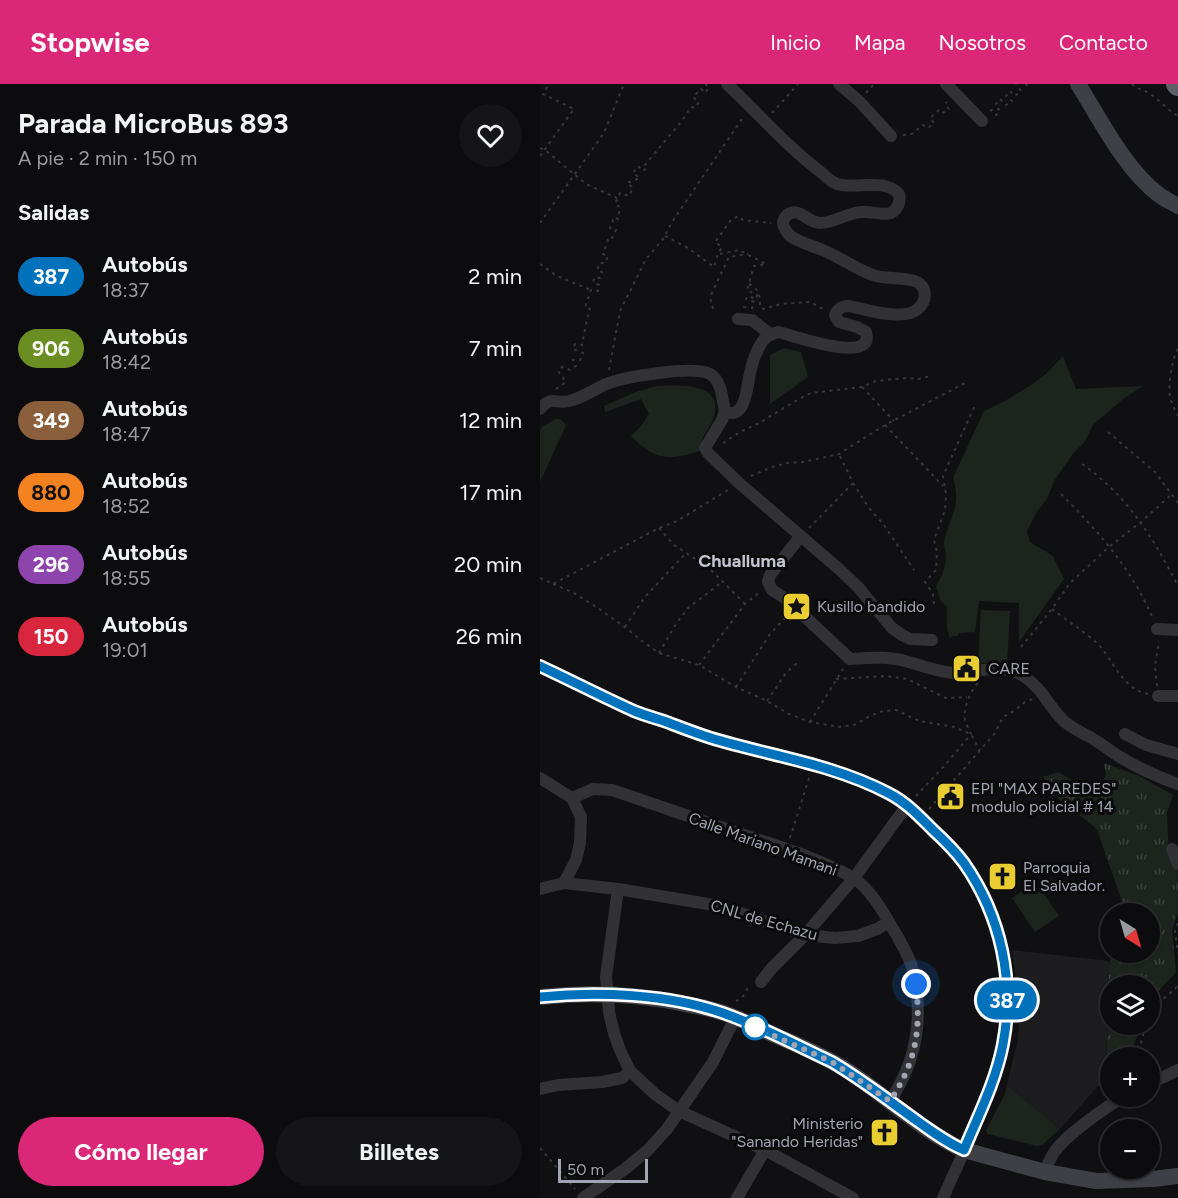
<!DOCTYPE html>
<html lang="es">
<head>
<meta charset="utf-8">
<style>
	:root { --surface:#0c0c0e; --page:#151517; --text:#f1f3f6; --muted:#9a9b9e; --line:#2c2c2e; --accent:#db2777 }
	body { margin:0; font-family:Figtree,sans-serif; background:var(--page); color:var(--text); height:100vh; display:flex; flex-direction:column; font-size:22px; white-space:nowrap }
	* { box-sizing:border-box; margin:0 }
	p { font-size:20px; color:var(--muted) }
	.icon { flex:none; width:33px; height:33px; fill:none; stroke:currentColor; stroke-width:2; stroke-linecap:round; stroke-linejoin:round }
	.map { position:relative; flex:1; overflow:hidden }
	.drawer { display:flex; flex-direction:column; background:var(--surface); width:540px }
	.drawer>* { flex:none }
	.badge { padding:0 12px; border-radius:20px; font-size:21px; line-height:39px }
	.needle { width:39px; rotate:143deg }
	.fabs { position:absolute; left:560px; top:819px; display:grid; gap:12px }
	.fabs a { display:grid; place-items:center; width:60px; height:60px; border-radius:50%; background:var(--surface); box-shadow:0 2px 4px #0004,0 0 0 2px var(--line); font-size:30px }
	.scale { position:absolute; left:18px; bottom:15px; width:90px; box-sizing:border-box; padding-left:6px; border:3px solid #a2a4b2; border-top:0; font-size:16px; line-height:21px; white-space:nowrap; color:#a2a4b2; -webkit-text-stroke:4px #0b0b0c; paint-order:stroke }
	.you { position:absolute; width:30px; height:30px; margin:-15px; border:4px solid #fff; border-radius:50%; background:#1a73e8; box-shadow:0 0 0 9px #1a73e833 }
	.map>.badge { position:absolute; translate:-50% -50%; box-shadow:0 0 0 3px #fff }
	h2 { padding:0 18px; font-size:22px; line-height:54px }
	.round { display:grid; place-items:center; flex:none; width:63px; height:63px; border-radius:32px; background:var(--page) }
	.summary { display:flex; align-items:center; justify-content:space-between; height:102px; padding:0 18px }
	h1 { font-size:28px; font-weight:700; line-height:45px }
	.cta { display:flex; gap:12px; margin-top:auto; padding:12px 18px }
	.cta a { flex:1; height:69px; border-radius:36px; background:var(--accent); color:#fff; font-size:24px; font-weight:700; line-height:69px; text-align:center }
	.cta a+a { background:var(--page); color:var(--text) }
	ul { padding:0; list-style:none }
	li { display:flex; align-items:center; gap:18px; height:72px; padding:0 18px }
	li div { flex:1 }
	li b { display:block; font-size:22px }
	li em { font-style:normal }
	li .badge { min-width:66px; font-weight:700; text-align:center }
	header { display:flex; align-items:center; gap:36px; box-sizing:border-box; height:84px; padding:0 30px; background:var(--accent); color:#fff }
	header strong { font-size:28px }
	nav { display:flex; gap:33px; margin-inline-start:auto; font-size:21px }
	main { display:flex; flex:1; min-height:0 }
	.map>svg:first-child { display:block }
	.built { fill:#1d1c1e }
	.grass { fill:url(#grass-tufts) }
	.park { fill:#1d241e }
	.lines { fill:none; stroke-linecap:round; stroke-linejoin:round }
	.path { stroke:#37383d; stroke-width:2; stroke-dasharray:3 4.5; stroke-linecap:butt }
	.street { stroke:#323136; stroke-width:12 }
	.secondary { stroke:#3f4046; stroke-width:16 }
	.highway { stroke:#5e5e67; stroke-width:22 }
	.line-casing { stroke:#fff; stroke-width:14 }
	.line { stroke:#0072bc; stroke-width:9 }
	.walk { stroke:#a2a4b2; stroke-width:6; stroke-dasharray:0 10.8 }
	.stop-dot { fill:#fff; stroke:#0072bc; stroke-width:3 }
	.labels { text-anchor:middle; dominant-baseline:central; stroke-width:6; stroke-linejoin:round; paint-order:stroke }
	.poi-label { font-size:16px; fill:#a2a4b2; stroke:#0b0b0c; text-anchor:start }
	.street-label { font-size:16px; fill:#a2a4b2; stroke:#0b0b0c }
	.neighbourhood-label { font-size:18px; font-weight:bold; fill:#c3c4ce; stroke:#0b0b0c }
</style>
</head>
<body>
<header>
<strong>Stopwise</strong>
<nav><a>Inicio</a><a>Mapa</a><a>Nosotros</a><a>Contacto</a></nav>
</header>
<main>
<section class="drawer">
<div class="summary"><div><h1>Parada MicroBus 893</h1><p>A pie · 2 min · 150 m</p></div><a class="round"><svg class="icon" aria-label="heart" viewBox="0 0 24 24"><path d="M12 20l-8-8c-3-5 5-10 8-4 3-6 11-1 8 4z"/></svg></a></div>
<h2>Salidas</h2>
<ul>
<li><span class="badge" style="background:#0072bc;color:#fff">387</span><div><b>Autobús</b><p>18:37</p></div><em>2 min</em></li>
<li><span class="badge" style="background:#6b8e23;color:#fff">906</span><div><b>Autobús</b><p>18:42</p></div><em>7 min</em></li>
<li><span class="badge" style="background:#8b5e3c;color:#fff">349</span><div><b>Autobús</b><p>18:47</p></div><em>12 min</em></li>
<li><span class="badge" style="background:#f58220;color:#111">880</span><div><b>Autobús</b><p>18:52</p></div><em>17 min</em></li>
<li><span class="badge" style="background:#8e44ad;color:#fff">296</span><div><b>Autobús</b><p>18:55</p></div><em>20 min</em></li>
<li><span class="badge" style="background:#d7263d;color:#fff">150</span><div><b>Autobús</b><p>19:01</p></div><em>26 min</em></li>
</ul>
<div class="cta"><a>Cómo llegar</a><a>Billetes</a></div>
</section>
<div class="map">
<svg width="638" height="1114" viewBox="0 0 638 1114">
	<defs>
		<pattern id="grass-tufts" width="24" height="20" patternUnits="userSpaceOnUse" patternTransform="scale(1.5)"><rect width="24" height="20" fill="#1d241e"/><path d="M3 7l-1-3M5 7V3M7 7l1-3M15 17l-1-3M17 17v-4M19 17l1-3" fill="none" stroke="#3b413c"/></pattern>
	</defs>
	<rect width="100%" height="100%" fill="#101012"/>
	<path class="built" d="M472 866 569 877 566 993 520 1045 467 1001 478 955 479 944 478 912Z"/>
	<path class="grass" d="M564 679 599 692 633 711 627 728 628 754 629 770 636 782 638 792V827L632 847 636 888 609 917V902H570V940L601 941 590 973 570 974V998L566 1002 569 885 571 869 609 868V830L586 829 557 745 519 715 503 693 518 688 537 699 557 705 566 692Z"/>
	<g class="park">
		<path d="M244 264 261 268 268 293 230 320V271Z"/>
		<path d="M523 272 536 305 603 302 583 315 553 341 545 357 532 371 514 397 507 415 496 429 487 447 490 458 513 472 524 495 479 558V519L439 517 435 548 419 549 418 552H412L410 555 407 545V523L401 517 396 502C402 492 406 483 406 471 405 465 403 459 405 453 412 429 421 421 413 394L444 327 463 318 488 303 506 290Z"/>
		<path d="M117 302C141 301 186 298 173 335 171 343 164 349 162 356 161 359 162 363 162 366 130 377 115 377 91 352L101 342 109 330 101 315 65 328 64 322 96 308Z"/>
		<path d="M16 335H21L26 341 0 398V346L3 342Z"/>
		<path d="M441 526 470 527 467 580 438 579Z"/>
		<path d="M496 798 519 832 495 848 472 814Z"/>
		<path d="M467 1001 520 1045 502 1061 497 1062 448 1050 446 1046 465 1010Z"/>
	</g>
	<g class="lines">
		<g class="path">
			<path d="M485 0 487 1 488 0"/>
			<path d="M592 0 596 4C613 7 624 24 638 32"/>
			<path d="M326 9 334 0"/>
			<path d="M450 27 452 26 456 31 460 27 455 21 460 15 466 21 472 17 466 12 470 7 475 12 481 7 476 0"/>
			<path d="M232 29 258 0"/>
			<path d="M363 51 372 50 383 41 388 44 394 39 390 34 399 26 402 29 409 25 405 20 407 18"/>
			<path d="M0 64 5 66 46 100 77 114"/>
			<path d="M0 72 34 25 3 10 9 0"/>
			<path d="M0 139 64 49 84 0"/>
			<path d="M125 152 148 164 174 183 178 170 182 163 175 158 191 136 198 132 203 136 231 139"/>
			<path d="M180 170 199 166 226 180 214 182 207 206 217 211 216 215 208 212 206 215 214 218 212 224 203 223"/>
			<path d="M0 180 17 192 51 206"/>
			<path d="M209 200C220 205 220 213 220 223L223 225 241 220 270 218 285 226"/>
			<path d="M173 225 170 213 189 173 208 170"/>
			<path d="M638 265C632 273 628 303 630 313 632 320 635 326 638 332"/>
			<path d="M69 286 80 227 106 175 123 155 132 138 204 32"/>
			<path d="M322 303 354 337"/>
			<path d="M16 305 26 298 18 287 22 283 30 286 36 282 33 276H40L43 269 33 265 35 260 42 261 47 235 50 225 45 223 51 206 58 207 59 201 53 198 55 193 60 194 62 188 57 186 60 179H65L68 172 63 170 69 153 72 154 76 146 70 144 74 133 78 135 80 123 75 120 80 109 89 112 93 104 87 99 100 94 93 89 98 82 103 87 107 84 105 81 141 38 151 23 155 24 159 18 153 13 161 5 165 9 169 3 165 0"/>
			<path d="M345 341 403 402"/>
			<path d="M568 348 615 388 638 419"/>
			<path d="M183 359 200 348 219 339 259 315 271 309 322 303 336 297 367 294 378 295 391 292"/>
			<path d="M542 380C587 411 614 455 638 502"/>
			<path d="M211 392 232 383 247 379 263 378 299 370 345 341 427 298"/>
			<path d="M313 399 329 424 344 441 374 486"/>
			<path d="M521 410C557 446 593 486 613 535"/>
			<path d="M119 444 134 461 169 484 205 520"/>
			<path d="M269 444 313 399 299 370"/>
			<path d="M0 494 13 500 119 444 137 437 188 406"/>
			<path d="M13 500 34 509 58 524 85 543 102 557 119 569 159 581 196 603 227 617 249 630 270 638 299 643 314 641 332 631 343 627 356 626 379 637 414 643 431 650 440 667"/>
			<path d="M394 520 393 510 385 498 396 486 397 468 394 456 405 426 406 411 403 392 436 319"/>
			<path d="M512 525C526 536 545 548 558 560 574 577 582 605 608 610"/>
			<path d="M85 543 104 514 145 470"/>
			<path d="M481 563 512 525 530 499 569 463 601 438 632 410"/>
			<path d="M119 569 136 540 148 524 182 498"/>
			<path d="M159 581 205 520 220 508"/>
			<path d="M296 595 347 592 367 595 406 614 427 613"/>
			<path d="M617 602 615 582 619 557"/>
			<path d="M196 603 230 550 247 532"/>
			<path d="M227 617 246 589 256 580V576"/>
			<path d="M270 638 303 585"/>
			<path d="M376 712 406 680 431 650C429 646 426 640 425 636 423 625 430 607 438 599"/>
			<path d="M389 725 455 649 463 633 474 627 485 618 493 615"/>
			<path d="M250 754 270 691"/>
			<path d="M638 839 635 848 638 869"/>
			<path d="M196 917 202 914 209 902"/>
			<path d="M609 931 610 927 638 902"/>
			<path d="M597 974 606 940"/>
			<path d="M563 1011 570 1005"/>
			<path d="M0 1064 35 1105"/>
		</g>
		<g class="street">
			<path d="M299 0 319 17 351 52"/>
			<path d="M406 0 442 37"/>
			<path d="M198 235 212 236 230 250"/>
			<path d="M0 325C12 310 18 322 33 316 45 312 55 305 66 300 84 293 154 281 170 290 182 297 182 315 185 327 207 338 207 298 211 285 213 276 217 266 222 258 226 252 231 250 238 248 252 251 336 282 326 248L317 243 299 238 295 231C298 224 302 222 309 222 327 226 365 238 379 224 386 217 387 206 380 200 373 193 347 195 336 192 319 187 303 175 287 168 275 162 259 159 249 151 247 148 243 143 243 139 243 135 245 133 247 131 260 122 267 139 280 139 295 139 308 128 323 128 332 127 342 132 351 129 358 125 361 117 359 110 343 93 317 106 297 100 291 98 286 93 282 89 248 64 218 29 187 0"/>
			<path d="M185 327 182 336 165 364 168 369 199 399 299 485 318 503 352 544 362 551 370 555 392 556"/>
			<path d="M260 453 230 491 228 498 232 506 246 515 310 575C328 574 347 572 365 577 381 581 397 588 414 589 436 589 461 579 482 591 504 605 508 623 525 638 534 646 544 649 553 655 562 660 570 667 580 673 598 684 618 693 638 700"/>
			<path d="M617 545 638 546"/>
			<path d="M0 582C32 597 63 613 94 627 105 632 117 635 129 639 143 644 157 650 172 654 231 672 294 680 349 709 367 719 380 732 394 747 404 756 414 766 422 777 461 827 476 900 462 962 451 1013 424 1066 403 1114"/>
			<path d="M618 612H638"/>
			<path d="M585 650 606 661 638 670"/>
			<path d="M0 694 32 714 41 733 40 759 36 776 24 799"/>
			<path d="M32 714 53 705 72 706C118 722 164 737 210 753 244 764 280 775 312 793 328 803 340 822 349 838 357 852 367 867 372 883 375 891 376 901 377 910 381 949 372 984 350 1017"/>
			<path d="M632 765 638 780"/>
			<path d="M0 805 24 799 78 805 180 822 265 851 295 854 318 852 337 845 349 838"/>
			<path d="M78 805 66 893 69 928 74 949 80 966 90 987 116 1011 139 1027 225 1066 313 1114"/>
			<path d="M221 898 231 885 265 851 314 794 368 720"/>
			<path d="M609 1000 638 986"/>
			<path d="M0 1005 18 1001 62 998 82 994 90 987"/>
			<path d="M505 1088C507 1082 510 1075 513 1070 524 1052 566 1023 585 1012"/>
			<path d="M43 1114 85 1085 108 1066 127 1045 173 978 195 934"/>
			<path d="M197 1114 225 1066"/>
		</g>
		<g class="secondary">
			<path d="M538 0C560 35 585 85 618 110 624 115 631 118 638 122"/>
			<path d="M0 913C48 908 97 910 145 920 158 922 171 925 184 929 203 936 221 945 239 953 262 963 286 973 308 987 346 1012 383 1048 424 1066L505 1088 556 1097 613 1095 638 1092"/>
		</g>
		<path class="highway" d="M637 0 638 1"/>
	</g>
	<g class="lines">
		<defs>
			<path id="line" d="M0 582C32 597 63 613 94 627 104 631 114 634 124 637 140 643 155 649 171 654 230 672 293 680 348 709 366 718 379 732 393 746 404 756 415 767 424 779 461 832 475 897 463 960 456 997 438 1032 424 1066 404 1057 387 1044 369 1031 344 1013 319 994 292 978 256 961 220 942 183 929 128 910 57 907 0 913"/>
		</defs>
		<use href="#line" class="line-casing"/>
		<use href="#line" class="line"/>
		<path class="walk" d="M215 943 292 978 350 1017C376 978 381 947 376 900"/>
	</g>
	<defs>
		<symbol id="sight-square" viewBox="-11 -11 22 22"><rect x="-9" y="-9" width="18" height="18" rx="4" fill="#e9cd31" stroke="#0b0b0c"/><path d="M0-6L1.8-2.2L6-1.7L2.9 1.2L3.7 5.4L0 3.3L-3.7 5.4L-2.9 1.2L-6-1.7L-1.8-2.2Z" fill="#111"/></symbol>
		<symbol id="civic-square" viewBox="-11 -11 22 22"><rect x="-9" y="-9" width="18" height="18" rx="4" fill="#e9cd31" stroke="#0b0b0c"/><path d="M-.6-6.5H3V-4.5H.6V-3L4-1V1h2V6H-6V1h2V-1L-.6-3ZM-1.2 2.5V6h2.4V2.5Z" fill="#111"/></symbol>
		<symbol id="church-square" viewBox="-11 -11 22 22"><rect x="-9" y="-9" width="18" height="18" rx="4" fill="#e9cd31" stroke="#0b0b0c"/><path d="M-1.2-6h2.4v3.5h3.3v2.4h-3.3V6h-2.4V-.1h-3.3v-2.4h3.3Z" fill="#111"/></symbol>
	</defs>
	<g fill-rule="evenodd">
		<use href="#sight-square" x="240" y="506" width="33" height="33"/>
		<use href="#civic-square" x="410" y="568" width="33" height="33"/>
		<use href="#civic-square" x="394" y="696" width="33" height="33"/>
		<use href="#church-square" x="446" y="776" width="33" height="33"/>
		<use href="#church-square" x="328" y="1032" width="33" height="33"/>
	</g>
	<circle class="stop-dot" cx="215" cy="943" r="12"/>
	<g class="labels">
		<g class="poi-label">
			<text x="277" y="522">Kusillo bandido</text>
			<text x="448" y="584">CARE</text>
			<text x="431" y="704">EPI "MAX PAREDES"<tspan x="431" dy="18">modulo policial # 14</tspan></text>
			<text x="483" y="783">Parroquia<tspan x="483" dy="18">El Salvador.</tspan></text>
			<text x="323" y="1039" text-anchor="end">Ministerio<tspan x="323" dy="18">"Sanando Heridas"</tspan></text>
		</g>
		<g class="street-label">
			<text transform="translate(223 760) rotate(20)">Calle Mariano Mamani</text>
			<text transform="translate(224 836) rotate(16)">CNL de Echazu</text>
		</g>
		<g class="neighbourhood-label">
			<text x="202" y="477">Chualluma</text>
		</g>
	</g>
</svg>
<div class="fabs">
<a><svg class="needle" viewBox="-14 -14 28 28"><path d="M0-13l5 13h-10z" fill="#e53935"/><path d="M0 13l5-13h-10z" fill="#9a9b9e"/></svg></a>
<a><svg class="icon" aria-label="layers" viewBox="0 0 24 24"><path d="M12 4l9 5-9 5-9-5zM3 14l9 5 9-5"/></svg></a>
<a>+</a>
<a>−</a>
</div>
<div class="scale">50 m</div>
<div class="you" style="left:376px;top:900px"></div>
<b class="badge" style="left:467px;top:916px;background:#0072bc;color:#fff">387</b>
</div>
</main>
</body>
</html>
